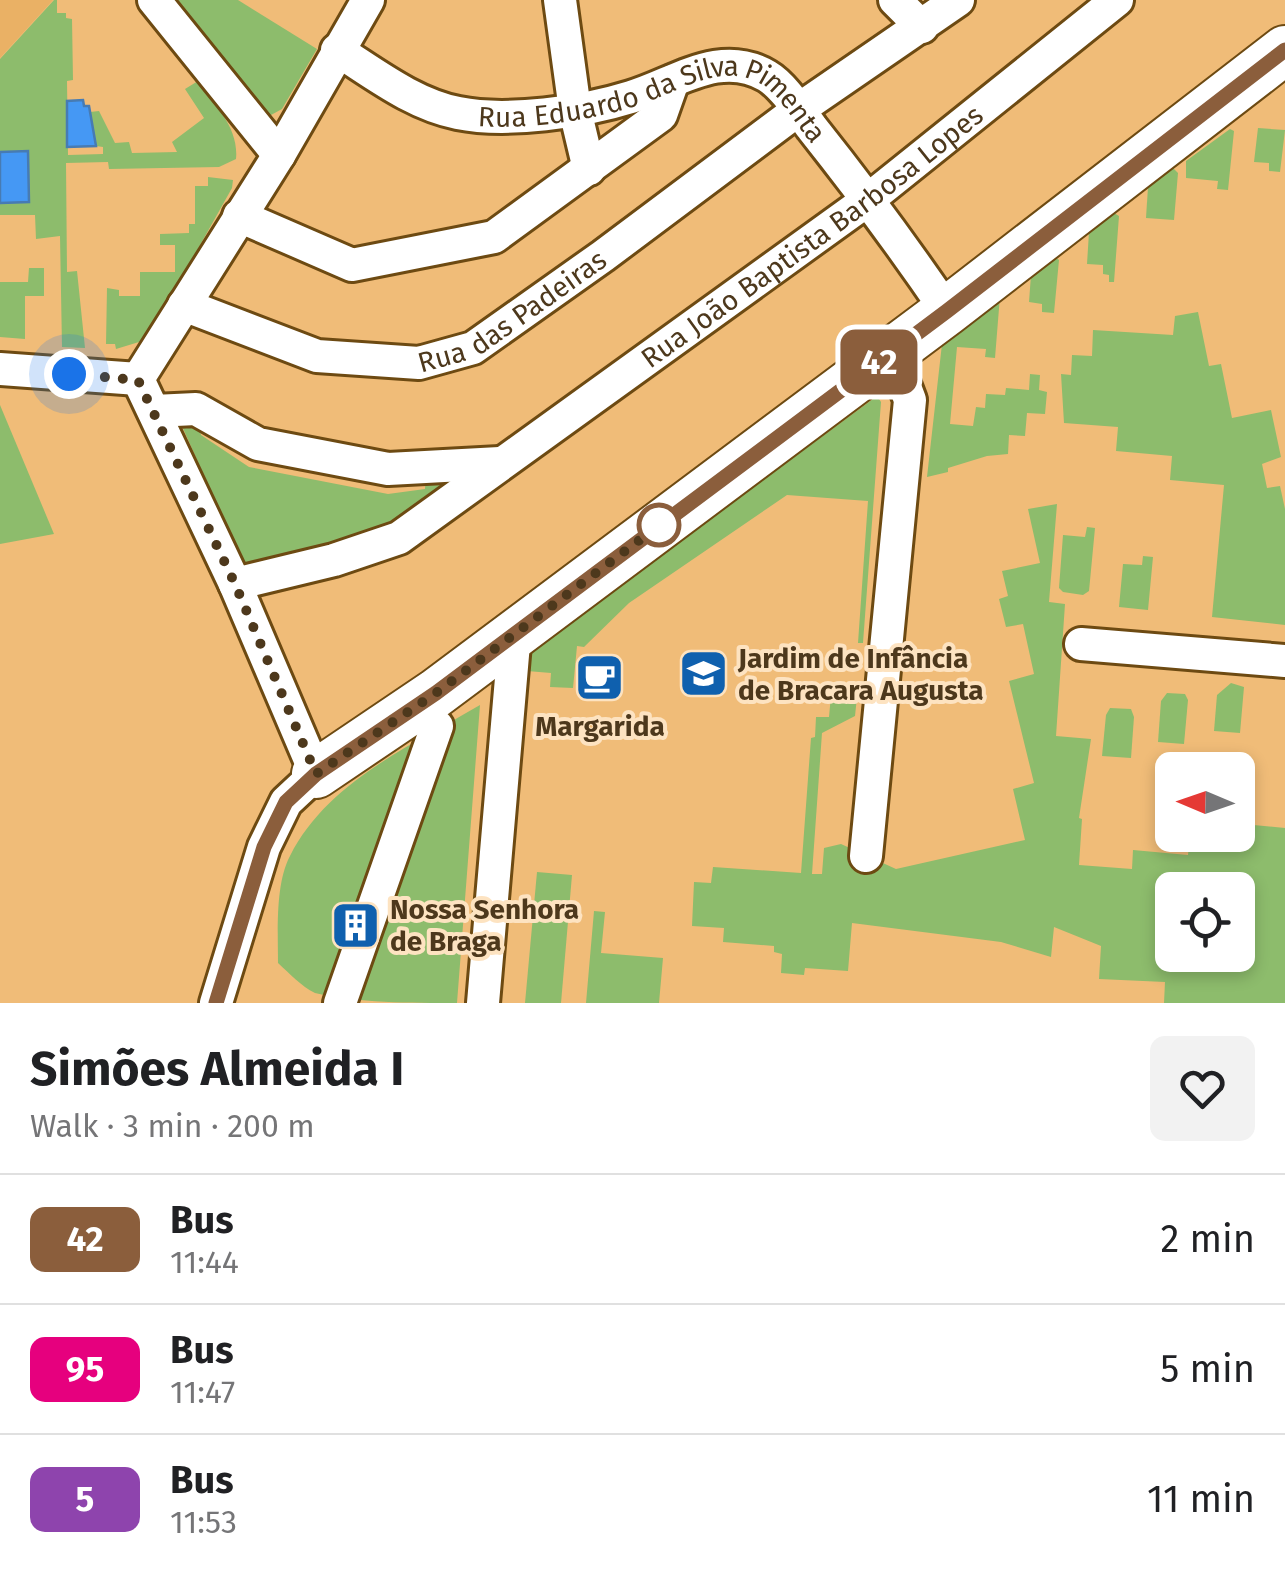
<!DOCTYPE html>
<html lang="en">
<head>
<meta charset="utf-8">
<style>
	:root { --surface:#fff; --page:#f2f2f2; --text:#202124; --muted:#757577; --line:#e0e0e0 }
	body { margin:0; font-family:"Fira Sans",sans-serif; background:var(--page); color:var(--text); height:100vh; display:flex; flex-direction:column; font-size:38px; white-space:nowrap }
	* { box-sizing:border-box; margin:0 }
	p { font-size:32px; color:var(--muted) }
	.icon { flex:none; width:55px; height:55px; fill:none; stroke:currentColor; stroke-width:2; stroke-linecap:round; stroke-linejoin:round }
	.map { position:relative; height:1003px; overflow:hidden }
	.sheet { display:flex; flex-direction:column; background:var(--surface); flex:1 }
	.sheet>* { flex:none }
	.badge { padding:0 20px; border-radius:15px; font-size:35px; line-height:65px }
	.needle { width:65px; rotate:272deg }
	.controls { position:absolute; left:1155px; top:752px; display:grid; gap:20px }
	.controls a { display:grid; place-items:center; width:100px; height:100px; border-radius:15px; background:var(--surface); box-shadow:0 5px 15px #0003; font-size:50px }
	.you { position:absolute; width:50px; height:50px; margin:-25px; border:8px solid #fff; border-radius:50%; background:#1a73e8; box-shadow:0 0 0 15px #1a73e833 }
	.map>.badge { position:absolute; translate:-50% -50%; box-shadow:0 0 0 5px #fff }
	.round { display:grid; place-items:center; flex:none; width:105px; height:105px; border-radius:15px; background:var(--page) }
	.overview { display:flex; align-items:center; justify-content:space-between; height:170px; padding:0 30px }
	h1 { font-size:48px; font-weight:700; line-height:75px }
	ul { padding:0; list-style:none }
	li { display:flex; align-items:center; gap:30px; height:130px; padding:0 30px; border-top:2px solid var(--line) }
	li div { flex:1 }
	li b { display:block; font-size:38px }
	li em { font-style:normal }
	li .badge { min-width:110px; font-weight:700; text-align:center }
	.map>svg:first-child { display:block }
	.built { fill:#eab165 }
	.green { fill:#8dbc6c; fill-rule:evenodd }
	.water { fill:#4598f4; stroke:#477bb3; stroke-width:2.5 }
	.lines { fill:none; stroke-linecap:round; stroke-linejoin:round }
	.street-casing { stroke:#6d4a12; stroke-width:38 }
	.secondary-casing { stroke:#6d4a12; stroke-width:52 }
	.street { stroke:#fff; stroke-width:32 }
	.secondary { stroke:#fff; stroke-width:48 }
	.line-casing { stroke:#fff; stroke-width:22 }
	.line { stroke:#8b5e3c; stroke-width:15 }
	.walk { stroke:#4d381c; stroke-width:10; stroke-dasharray:0 18 }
	.stop-dot { fill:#fff; stroke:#8b5e3c; stroke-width:5 }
	.labels { text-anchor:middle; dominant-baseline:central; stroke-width:8; stroke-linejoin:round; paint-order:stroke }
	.street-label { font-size:28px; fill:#4d381c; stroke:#fde3c1 }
	.poi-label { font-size:28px; font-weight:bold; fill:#4d381c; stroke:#fde3c1; text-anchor:start }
</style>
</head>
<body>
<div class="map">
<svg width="1285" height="1003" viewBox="0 0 1285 1003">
	<rect width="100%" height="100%" fill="#f0bc78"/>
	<path class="built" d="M0 0H53L0 58Z"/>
	<g class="green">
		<path d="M54 0H57V13H66V18L72 19 73 80 67 81 68 155 103 154V147L96 146 90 112 99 111 115 143 129 142 132 153 177 152 172 142 204 118 185 89 198 81C215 105 239 128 236 159L219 167 109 169 108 162 66 163 67 272 77 271 85 348 62 347 60 236 36 239 35 215H0V59Z"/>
		<path d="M178 0H238L317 49 282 109 271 115 262 110Z"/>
		<path d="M1258 128 1285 130 1280 172 1269 171V163L1254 162Z"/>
		<path d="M1230 129 1234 131 1228 190 1217 189 1218 181 1186 178V161Z"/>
		<path d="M1173 168 1178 173 1174 220 1146 218 1148 187Z"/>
		<path d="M208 177 233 180 232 188 157 322 139 342 116 349 115 344H106L107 288 119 290V296H140V272H175V245H160V234L189 233V224H195V186H208Z"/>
		<path d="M1114 213 1119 216 1114 282H1109V275L1103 274V265L1087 264 1089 232Z"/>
		<path d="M1055 257 1059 260 1054 313 1042 312V304L1029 302 1031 275Z"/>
		<path d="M29 268H44V296H25V339L0 337V282H28Z"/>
		<path d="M1000 296 995 358 985 357 986 349 957 347 950 424 973 426 976 407 985 408 986 394 1005 395 1006 388 1029 390 1030 374 1040 375 1039 390 1047 392 1045 414 1027 413 1025 436 1009 435 1008 454 987 456 948 468V472L927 477 942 344 949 331Z"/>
		<path d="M1198 312 1209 366 1221 364 1232 418 1271 410 1281 457 1262 464 1267 488 1280 486 1285 509V625L1212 617 1224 485 1170 480 1172 456 1116 451 1118 427 1064 423 1061 374 1071 375 1072 355 1092 356 1093 330 1173 335 1175 316Z"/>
		<path d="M877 396 881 402 863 643H858L868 501 787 495 629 603 584 647 577 646 573 688 550 687 551 673 527 671 528 653Z"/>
		<path d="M0 405 54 534 0 544Z"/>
		<path d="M197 419 201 435 249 467 388 494 425 489 426 474 474 471 389 529 254 564 245 562 239 554 181 424Z"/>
		<path d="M1057 504 1049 602 1065 604 1056 736 1091 739 1079 818 1082 819 1079 865 1132 869 1133 850 1188 855 1190 835H1238V818L1243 819V824L1285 828V1003H1164L1165 982 1099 979 1101 946 1054 927 1051 957 1001 942 852 923 848 971 805 968 804 975 781 973 782 954 774 952V946L723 942 724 928 692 926 694 882 711 883 713 867 801 873 811 738 815 737 816 717H829L831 695 857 697 855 716 822 733 812 874H822L824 848 841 844 896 869 1025 840 1013 789 1034 783 1009 681 1034 674 1023 624 1006 627 999 599 1008 596 1002 571 1040 563 1028 509ZM1172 890H1238V955H1172Z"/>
		<path d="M1087 527 1095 528 1089 591 1083 595 1063 592 1059 588 1063 535 1085 537Z"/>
		<path d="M1143 556 1153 557 1148 610 1119 607 1123 564 1142 565Z"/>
		<path d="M1231 683 1244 687 1240 733 1214 731 1217 695Z"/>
		<path d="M1167 693 1185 694 1188 700 1184 744 1158 742 1161 701Z"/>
		<path d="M480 705 457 1003C412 1003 356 1003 315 993 301 986 290 974 278 963 278 932 275 884 290 856 327 782 412 745 480 705Z"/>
		<path d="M1110 708 1131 709 1134 717 1131 758 1102 756 1106 715Z"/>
		<path d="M537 872 572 875 561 1003H525Z"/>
		<path d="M594 911 605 912 601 953 663 958 659 1003H586Z"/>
	</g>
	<g class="water">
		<path d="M83 100 84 106H89L96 146 67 147V101Z"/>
		<path d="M28 151 29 202 0 203V152Z"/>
	</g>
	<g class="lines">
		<defs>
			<g id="street">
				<path d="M154 0 279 155"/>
				<path d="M560 0 575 110 589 169"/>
				<path d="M895 0 922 27"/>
				<path id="s1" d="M337 50C375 74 413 104 458 113 507 123 583 112 631 97 675 84 720 48 767 76 784 86 800 112 812 128 859 187 904 248 947 311"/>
				<path d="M239 216 352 265 494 237 661 115 673 81"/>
				<path id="s2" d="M184 305 317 356 419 363 473 348 603 256 798 110 958 0"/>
				<path d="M0 369 138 379"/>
				<path d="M154 411 196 409 258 444 388 469 500 463"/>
				<path id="s3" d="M235 584 334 560 399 538 869 199 1117 0"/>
				<path d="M1081 644 1285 661"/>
				<path d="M866 856 910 400 892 352"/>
				<path d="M216 1003 264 847 286 802 316 774 235 584 138 379 279 155 368 0"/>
				<path d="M340 1003 437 726"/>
				<path d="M483 1003 515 632"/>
			</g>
			<path id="secondary" d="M316 774 436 693 947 311 1285 50"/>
		</defs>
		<use href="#street" class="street-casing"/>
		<use href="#secondary" class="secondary-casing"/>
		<use href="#street" class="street"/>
		<use href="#secondary" class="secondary"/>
	</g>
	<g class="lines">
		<defs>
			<path id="line" d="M216 1003 264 847 286 802 316 774 436 693 947 311 1285 50"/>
		</defs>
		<use href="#line" class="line-casing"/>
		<use href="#line" class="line"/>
		<path class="walk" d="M69 374 138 380 235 584 316 774 436 693 673 515 659 525"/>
	</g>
	<defs>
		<symbol id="school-square" viewBox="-11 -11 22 22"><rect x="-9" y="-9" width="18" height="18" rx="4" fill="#0f60ae" stroke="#fde3c1"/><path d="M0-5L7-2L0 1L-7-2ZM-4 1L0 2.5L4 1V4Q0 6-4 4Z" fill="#fff"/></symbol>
		<symbol id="cafe-square" viewBox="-11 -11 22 22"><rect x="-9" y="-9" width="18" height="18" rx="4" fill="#0f60ae" stroke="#fde3c1"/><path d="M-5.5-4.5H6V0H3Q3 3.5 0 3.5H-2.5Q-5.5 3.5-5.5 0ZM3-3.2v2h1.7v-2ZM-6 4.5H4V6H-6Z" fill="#fff"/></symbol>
		<symbol id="building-square" viewBox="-11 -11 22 22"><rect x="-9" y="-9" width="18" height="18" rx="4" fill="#0f60ae" stroke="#fde3c1"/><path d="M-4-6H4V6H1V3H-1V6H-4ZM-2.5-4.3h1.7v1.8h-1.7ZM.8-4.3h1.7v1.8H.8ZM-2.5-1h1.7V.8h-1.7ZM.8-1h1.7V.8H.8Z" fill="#fff"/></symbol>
	</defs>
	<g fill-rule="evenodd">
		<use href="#school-square" x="676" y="646" width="55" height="55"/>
		<use href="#cafe-square" x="572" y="650" width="55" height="55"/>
		<use href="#building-square" x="328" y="898" width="55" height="55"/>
	</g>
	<circle class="stop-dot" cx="659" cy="525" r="20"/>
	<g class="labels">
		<g class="street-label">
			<text stroke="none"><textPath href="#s1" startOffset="348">Rua Eduardo da Silva Pimenta</textPath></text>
			<text stroke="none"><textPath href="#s3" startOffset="682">Rua João Baptista Barbosa Lopes</textPath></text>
			<text stroke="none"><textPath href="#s2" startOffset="352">Rua das Padeiras</textPath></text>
		</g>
		<g class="poi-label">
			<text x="738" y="658">Jardim de Infância<tspan x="738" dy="32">de Bracara Augusta</tspan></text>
			<text x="600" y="726" text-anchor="middle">Margarida</text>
			<text x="390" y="909">Nossa Senhora<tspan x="390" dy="32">de Braga</tspan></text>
		</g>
	</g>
</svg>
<div class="controls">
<a><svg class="needle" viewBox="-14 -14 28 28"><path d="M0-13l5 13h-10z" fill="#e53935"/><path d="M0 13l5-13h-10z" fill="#757577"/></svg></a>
<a><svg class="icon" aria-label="locate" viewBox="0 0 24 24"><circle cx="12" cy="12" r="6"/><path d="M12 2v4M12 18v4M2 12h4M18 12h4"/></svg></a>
</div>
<div class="you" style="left:69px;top:374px"></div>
<b class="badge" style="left:879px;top:362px;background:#8b5e3c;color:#fff">42</b>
</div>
<section class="sheet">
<div class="overview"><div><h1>Simões Almeida I</h1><p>Walk · 3 min · 200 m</p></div><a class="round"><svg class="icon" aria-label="heart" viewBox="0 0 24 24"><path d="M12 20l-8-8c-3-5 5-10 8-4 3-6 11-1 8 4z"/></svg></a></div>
<ul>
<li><span class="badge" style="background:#8b5e3c;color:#fff">42</span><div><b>Bus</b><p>11:44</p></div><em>2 min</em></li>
<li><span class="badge" style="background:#e6007e;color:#fff">95</span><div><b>Bus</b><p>11:47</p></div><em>5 min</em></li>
<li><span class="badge" style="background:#8e44ad;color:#fff">5</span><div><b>Bus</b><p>11:53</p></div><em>11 min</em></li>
</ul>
</section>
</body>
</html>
